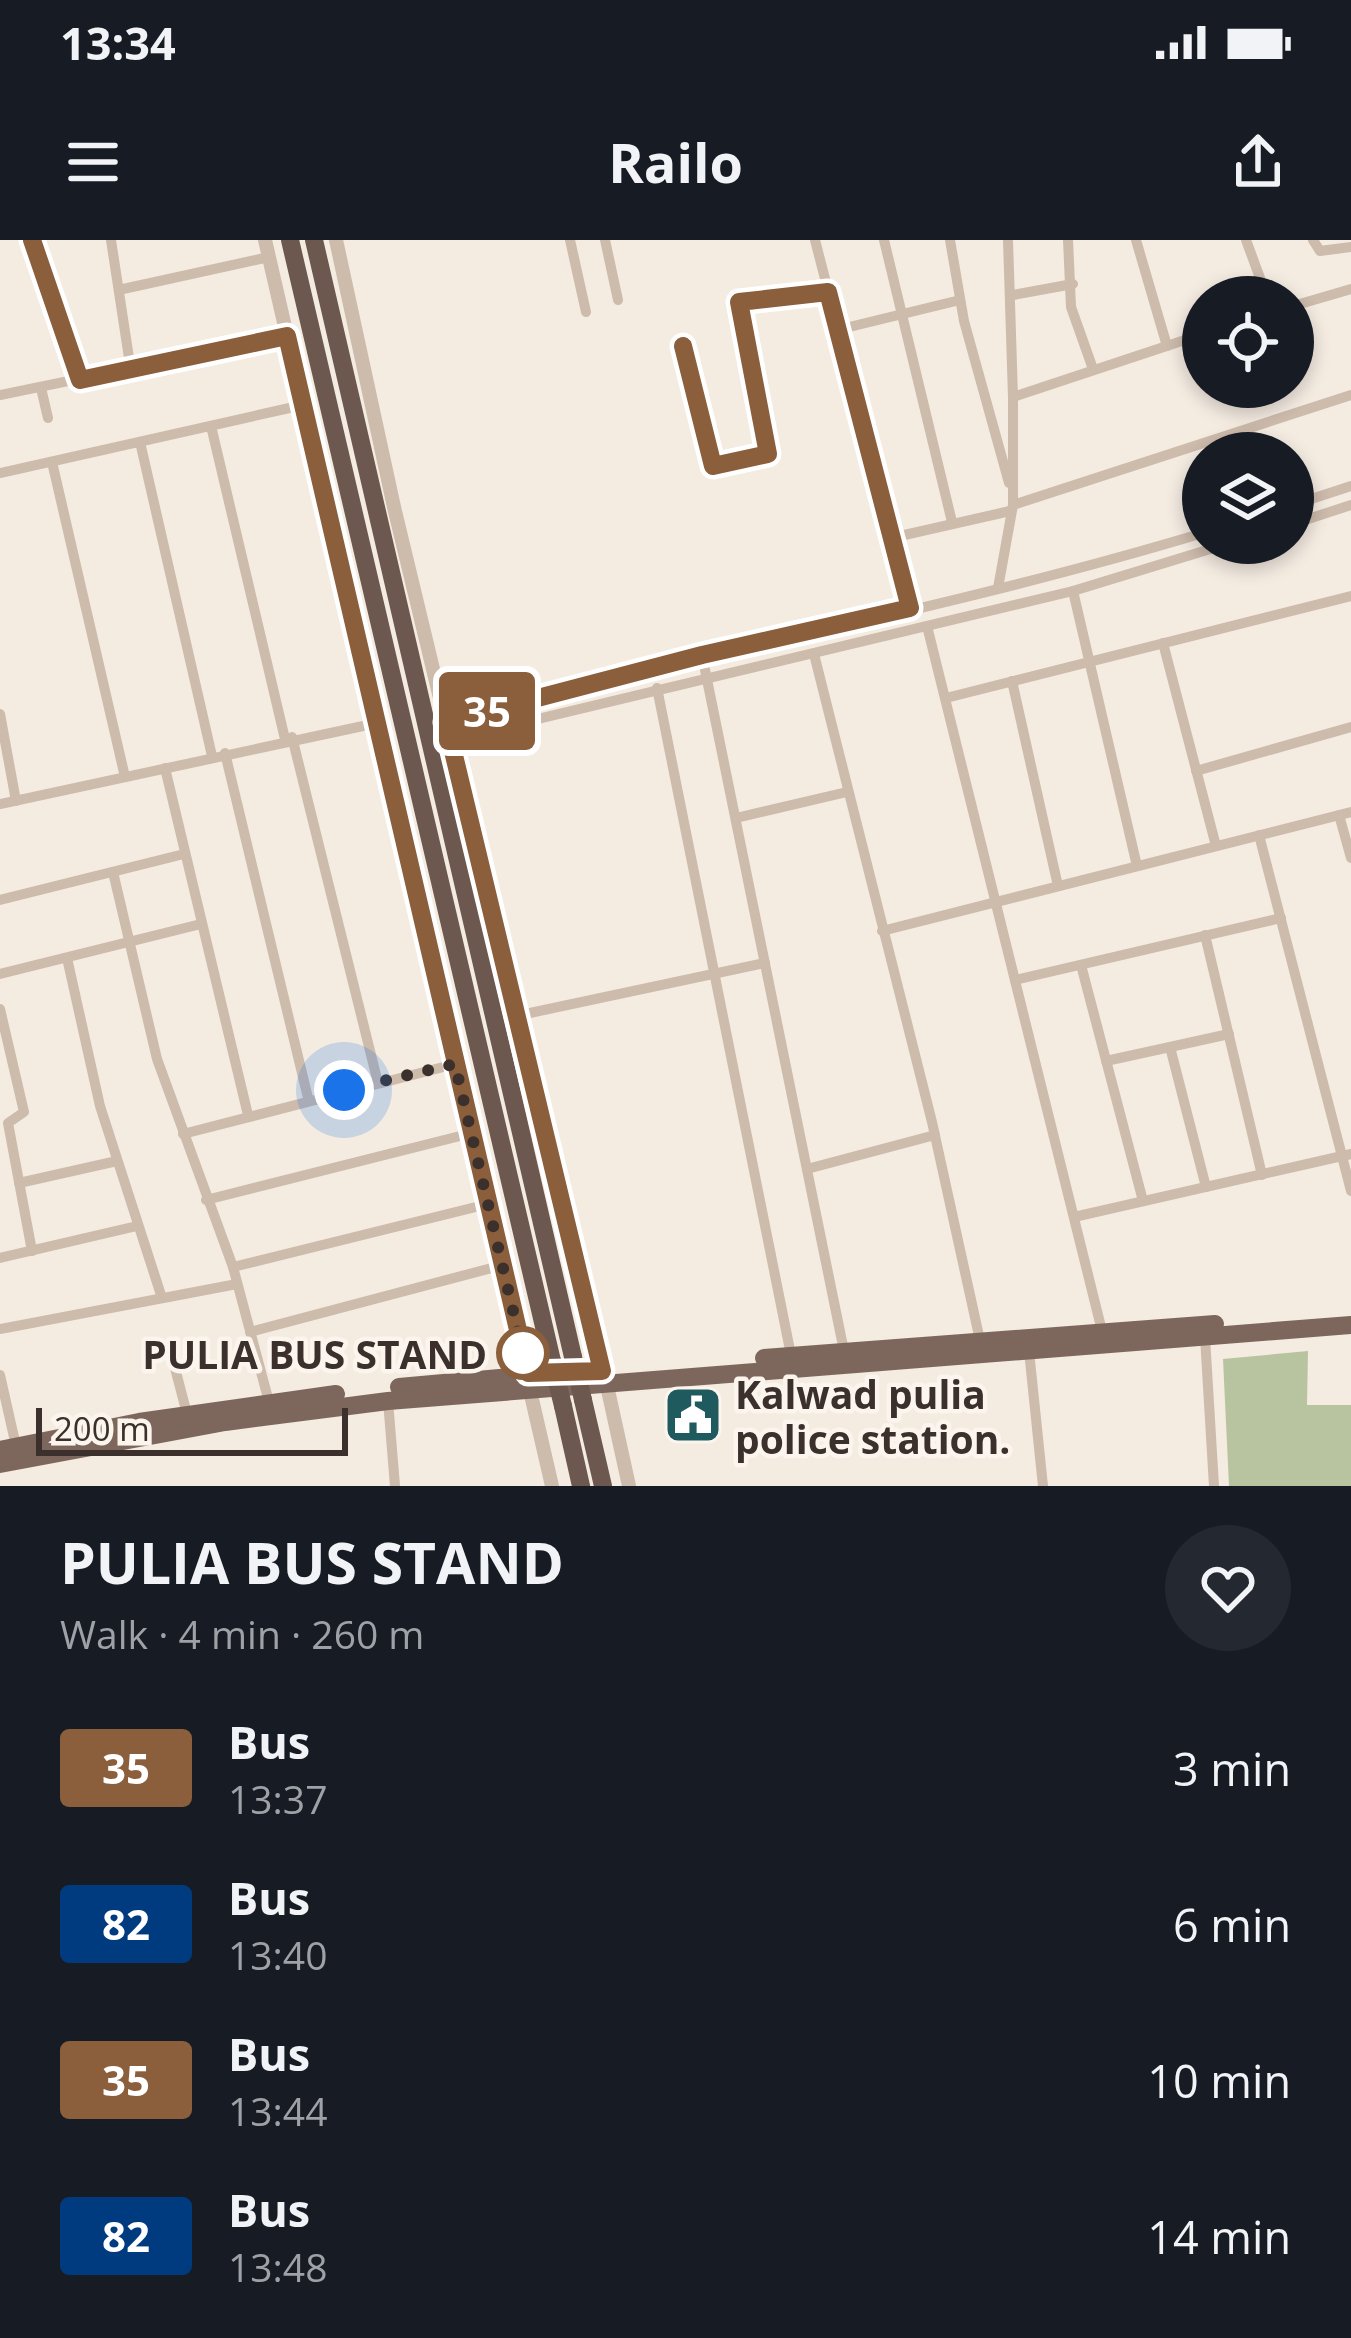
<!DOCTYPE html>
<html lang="en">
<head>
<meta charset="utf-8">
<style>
	:root { --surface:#171b24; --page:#242831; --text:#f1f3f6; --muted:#9ea1a6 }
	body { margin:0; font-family:"Open Sans",sans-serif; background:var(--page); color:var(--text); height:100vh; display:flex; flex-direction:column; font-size:45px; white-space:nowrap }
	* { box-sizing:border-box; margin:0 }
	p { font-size:39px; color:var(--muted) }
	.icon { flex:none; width:66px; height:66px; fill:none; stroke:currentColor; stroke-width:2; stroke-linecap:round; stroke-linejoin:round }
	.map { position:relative; height:1246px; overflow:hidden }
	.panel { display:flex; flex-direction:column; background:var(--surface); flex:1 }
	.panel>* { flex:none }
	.badge { padding:0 24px; border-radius:9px; font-size:42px; line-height:78px }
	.buttons { position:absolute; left:1182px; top:36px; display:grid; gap:24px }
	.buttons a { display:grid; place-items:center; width:132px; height:132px; border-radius:50%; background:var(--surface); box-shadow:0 6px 18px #0003; font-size:60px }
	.scale { position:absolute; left:36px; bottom:30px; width:312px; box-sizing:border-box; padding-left:12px; border:6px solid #3b302b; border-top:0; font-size:33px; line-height:42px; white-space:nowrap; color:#3b302b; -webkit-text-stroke:9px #fbf5ee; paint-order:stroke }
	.you { position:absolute; width:60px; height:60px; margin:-30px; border:9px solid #fff; border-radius:50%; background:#1a73e8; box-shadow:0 0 0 18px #1a73e833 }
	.map>.badge { position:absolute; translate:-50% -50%; box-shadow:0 0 0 6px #fff }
	.round { display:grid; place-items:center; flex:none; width:126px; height:126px; border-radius:63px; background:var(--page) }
	.head { display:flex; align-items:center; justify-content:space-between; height:204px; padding:0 60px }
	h1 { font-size:57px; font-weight:700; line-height:90px }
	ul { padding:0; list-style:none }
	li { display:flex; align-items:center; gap:36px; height:156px; padding:0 60px }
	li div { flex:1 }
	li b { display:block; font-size:45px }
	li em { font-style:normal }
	li .badge { min-width:132px; font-weight:700; text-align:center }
	.status { display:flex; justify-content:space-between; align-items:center; height:84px; padding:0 60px; background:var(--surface); direction:ltr }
	.status svg { height:33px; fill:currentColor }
	header { display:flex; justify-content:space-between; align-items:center; height:156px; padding:0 60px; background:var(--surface); font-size:54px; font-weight:700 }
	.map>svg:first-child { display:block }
	.grass { fill:#b8c4a0 }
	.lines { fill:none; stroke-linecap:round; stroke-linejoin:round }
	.minor { stroke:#cdbbac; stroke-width:10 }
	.tertiary { stroke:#cdbbac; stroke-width:14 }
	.primary { stroke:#7d675c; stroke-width:18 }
	.trunk { stroke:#6c584f; stroke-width:18 }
	.trunk-bridge { stroke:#6c584f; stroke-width:18 }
	.line-casing { stroke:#fff; stroke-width:27 }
	.line { stroke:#8b5e3c; stroke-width:18 }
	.walk { stroke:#3b302b; stroke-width:12; stroke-dasharray:0 21.6 }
	.stop-dot { fill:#fff; stroke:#8b5e3c; stroke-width:6 }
	.labels { text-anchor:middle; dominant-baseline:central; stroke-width:9; stroke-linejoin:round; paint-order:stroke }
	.stop-label { font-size:39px; font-weight:bold; fill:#3b302b; stroke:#fbf5ee; text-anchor:end }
	.poi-label { font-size:39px; font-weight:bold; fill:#3b302b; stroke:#fbf5ee; text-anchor:start }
</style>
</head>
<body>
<div class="status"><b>13:34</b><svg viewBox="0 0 49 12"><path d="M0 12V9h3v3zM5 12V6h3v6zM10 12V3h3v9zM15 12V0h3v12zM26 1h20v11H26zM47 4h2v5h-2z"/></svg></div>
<header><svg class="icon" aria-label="menu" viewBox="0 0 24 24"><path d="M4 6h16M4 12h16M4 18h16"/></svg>Railo<svg class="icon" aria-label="share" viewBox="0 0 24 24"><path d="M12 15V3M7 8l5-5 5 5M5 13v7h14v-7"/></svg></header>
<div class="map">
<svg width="1351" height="1246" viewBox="0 0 1351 1246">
	<rect width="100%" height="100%" fill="#f4ebe1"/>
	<path class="grass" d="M1308 1111 1307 1165H1351V1246H1229L1223 1119Z"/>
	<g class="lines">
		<g class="minor">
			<path d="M31 0 80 140"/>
			<path d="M111 0 131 131"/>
			<path d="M570 0 586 72"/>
			<path d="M605 0 618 60"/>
			<path d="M815 0 910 368"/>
			<path d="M884 0 952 282"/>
			<path d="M950 0 964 81 1009 243"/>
			<path d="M1008 0 1013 157"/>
			<path d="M1068 0 1071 67 1093 129"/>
			<path d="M1136 0 1167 106"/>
			<path d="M1246 0 1267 57"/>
			<path d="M1313 0 1320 11 1351 7"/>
			<path d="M123 49 269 17"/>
			<path d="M1013 55 1073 44"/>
			<path d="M1293 66 1351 49"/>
			<path d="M837 90 960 60"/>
			<path d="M683 107 713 227 768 214 739 62 828 52"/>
			<path d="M41 148 48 178"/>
			<path d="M0 155 287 96"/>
			<path d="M211 186 285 499"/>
			<path d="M140 202 212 516"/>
			<path d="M52 222 125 537"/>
			<path d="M0 233 303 165"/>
			<path d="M1013 265V157L1203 94"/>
			<path d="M1293 265 1351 246"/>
			<path d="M1293 284 1351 265"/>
			<path d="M891 298 1010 271"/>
			<path d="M998 348 1013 265 1351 155"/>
			<path d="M1073 351 1137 626"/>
			<path d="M927 386 1102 1091"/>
			<path d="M1163 403 1216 606"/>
			<path d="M814 414 932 882 981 1105"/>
			<path d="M702 415 844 1111"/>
			<path d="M1012 441 1058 646"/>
			<path d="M657 448 791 1115"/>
			<path d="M946 458 1351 356"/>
			<path d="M0 474 16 561"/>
			<path d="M446 482C697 415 954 368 1203 293"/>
			<path d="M292 497 378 843"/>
			<path d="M450 500 1073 351 1230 303"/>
			<path d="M225 513 308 858"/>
			<path d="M165 528 248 875"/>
			<path d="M1196 531 1351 487"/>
			<path d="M0 564 377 483"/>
			<path d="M1339 575 1351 618"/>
			<path d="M736 578 847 552"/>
			<path d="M1259 595 1351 951"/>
			<path d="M113 632 157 819 233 1027 269 1162"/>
			<path d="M0 660 184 614"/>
			<path d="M882 691 1351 572"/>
			<path d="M1205 695 1262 935"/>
			<path d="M67 718 100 866 161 1055"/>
			<path d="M1081 725 1143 961"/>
			<path d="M0 734 201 684"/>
			<path d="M1015 740 1281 678"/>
			<path d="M0 769 24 872 8 883 32 1011"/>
			<path d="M516 776 765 723"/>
			<path d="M1170 807 1229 794"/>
			<path d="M1106 821 1170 807 1206 947"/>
			<path d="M183 894 455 824"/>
			<path d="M807 929 935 895"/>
			<path d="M19 943 117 921"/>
			<path d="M206 960 472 893"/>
			<path d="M1074 977 1351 914"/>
			<path d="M0 1018 137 986"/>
			<path d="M233 1027 488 964"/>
			<path d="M0 1089 237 1044"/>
			<path d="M250 1092 503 1025"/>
			<path d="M1205 1097 1214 1246"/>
			<path d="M169 1105 187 1174"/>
			<path d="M1029 1111 1043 1246"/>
			<path d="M0 1135 16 1206"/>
			<path d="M388 1161 395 1246"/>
		</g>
		<g class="tertiary">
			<path d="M265 0 552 1246"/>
			<path d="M336 0 394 267 602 1131"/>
			<path d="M606 1141 629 1246"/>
		</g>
		<g class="primary">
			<path d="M764 1118 1215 1084"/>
			<path d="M399 1147 568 1132"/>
			<path d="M0 1210 139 1182 336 1154"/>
			<path d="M0 1224 225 1182 388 1161 1351 1085"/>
		</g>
		<g class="trunk">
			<path d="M290 0 552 1121"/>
			<path d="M314 0 573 1117"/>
			<path d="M583 1160 603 1246"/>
			<path d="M563 1166 581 1246"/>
		</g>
		<g class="trunk-bridge">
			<path d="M573 1117 583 1160"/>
			<path d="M552 1121 563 1166"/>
		</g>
	</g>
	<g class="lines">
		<defs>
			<path id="line" d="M32 0 80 140 287 96 528 1133 602 1131 446 482 702 415 910 368 828 52 739 62 768 214 713 226 683 106"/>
		</defs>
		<use href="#line" class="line-casing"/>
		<use href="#line" class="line"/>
		<path class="walk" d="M344 850 455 824 523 1113"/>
	</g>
	<defs>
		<symbol id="civic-square" viewBox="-11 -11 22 22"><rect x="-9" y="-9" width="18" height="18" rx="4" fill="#1f5a5e" stroke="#fbf5ee"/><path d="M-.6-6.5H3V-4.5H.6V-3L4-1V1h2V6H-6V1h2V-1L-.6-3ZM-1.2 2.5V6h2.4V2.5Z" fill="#fff"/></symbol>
	</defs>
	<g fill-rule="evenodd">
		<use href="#civic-square" x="660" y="1142" width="66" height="66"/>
	</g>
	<circle class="stop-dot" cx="523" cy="1113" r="24"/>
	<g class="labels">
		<g class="stop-label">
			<text x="487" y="1113">PULIA BUS STAND</text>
		</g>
		<g class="poi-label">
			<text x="735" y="1153">Kalwad pulia<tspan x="735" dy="45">police station.</tspan></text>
		</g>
	</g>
</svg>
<div class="buttons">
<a><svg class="icon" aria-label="locate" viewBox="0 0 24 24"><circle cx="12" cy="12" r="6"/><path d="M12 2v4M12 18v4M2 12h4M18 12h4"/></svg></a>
<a><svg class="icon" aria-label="layers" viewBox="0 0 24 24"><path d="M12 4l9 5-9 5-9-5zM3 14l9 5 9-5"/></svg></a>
</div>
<div class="scale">200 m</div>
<div class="you" style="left:344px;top:850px"></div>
<b class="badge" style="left:487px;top:471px;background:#8b5e3c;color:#fff">35</b>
</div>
<section class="panel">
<div class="head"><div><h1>PULIA BUS STAND</h1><p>Walk · 4 min · 260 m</p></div><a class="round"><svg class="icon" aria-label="heart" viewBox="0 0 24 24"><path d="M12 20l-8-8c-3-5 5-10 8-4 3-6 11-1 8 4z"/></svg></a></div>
<ul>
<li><span class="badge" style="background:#8b5e3c;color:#fff">35</span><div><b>Bus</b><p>13:37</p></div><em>3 min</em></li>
<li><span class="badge" style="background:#003b80;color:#fff">82</span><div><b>Bus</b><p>13:40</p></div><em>6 min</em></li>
<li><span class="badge" style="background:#8b5e3c;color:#fff">35</span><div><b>Bus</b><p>13:44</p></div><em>10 min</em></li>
<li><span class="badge" style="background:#003b80;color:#fff">82</span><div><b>Bus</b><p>13:48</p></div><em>14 min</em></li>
</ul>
</section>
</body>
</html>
